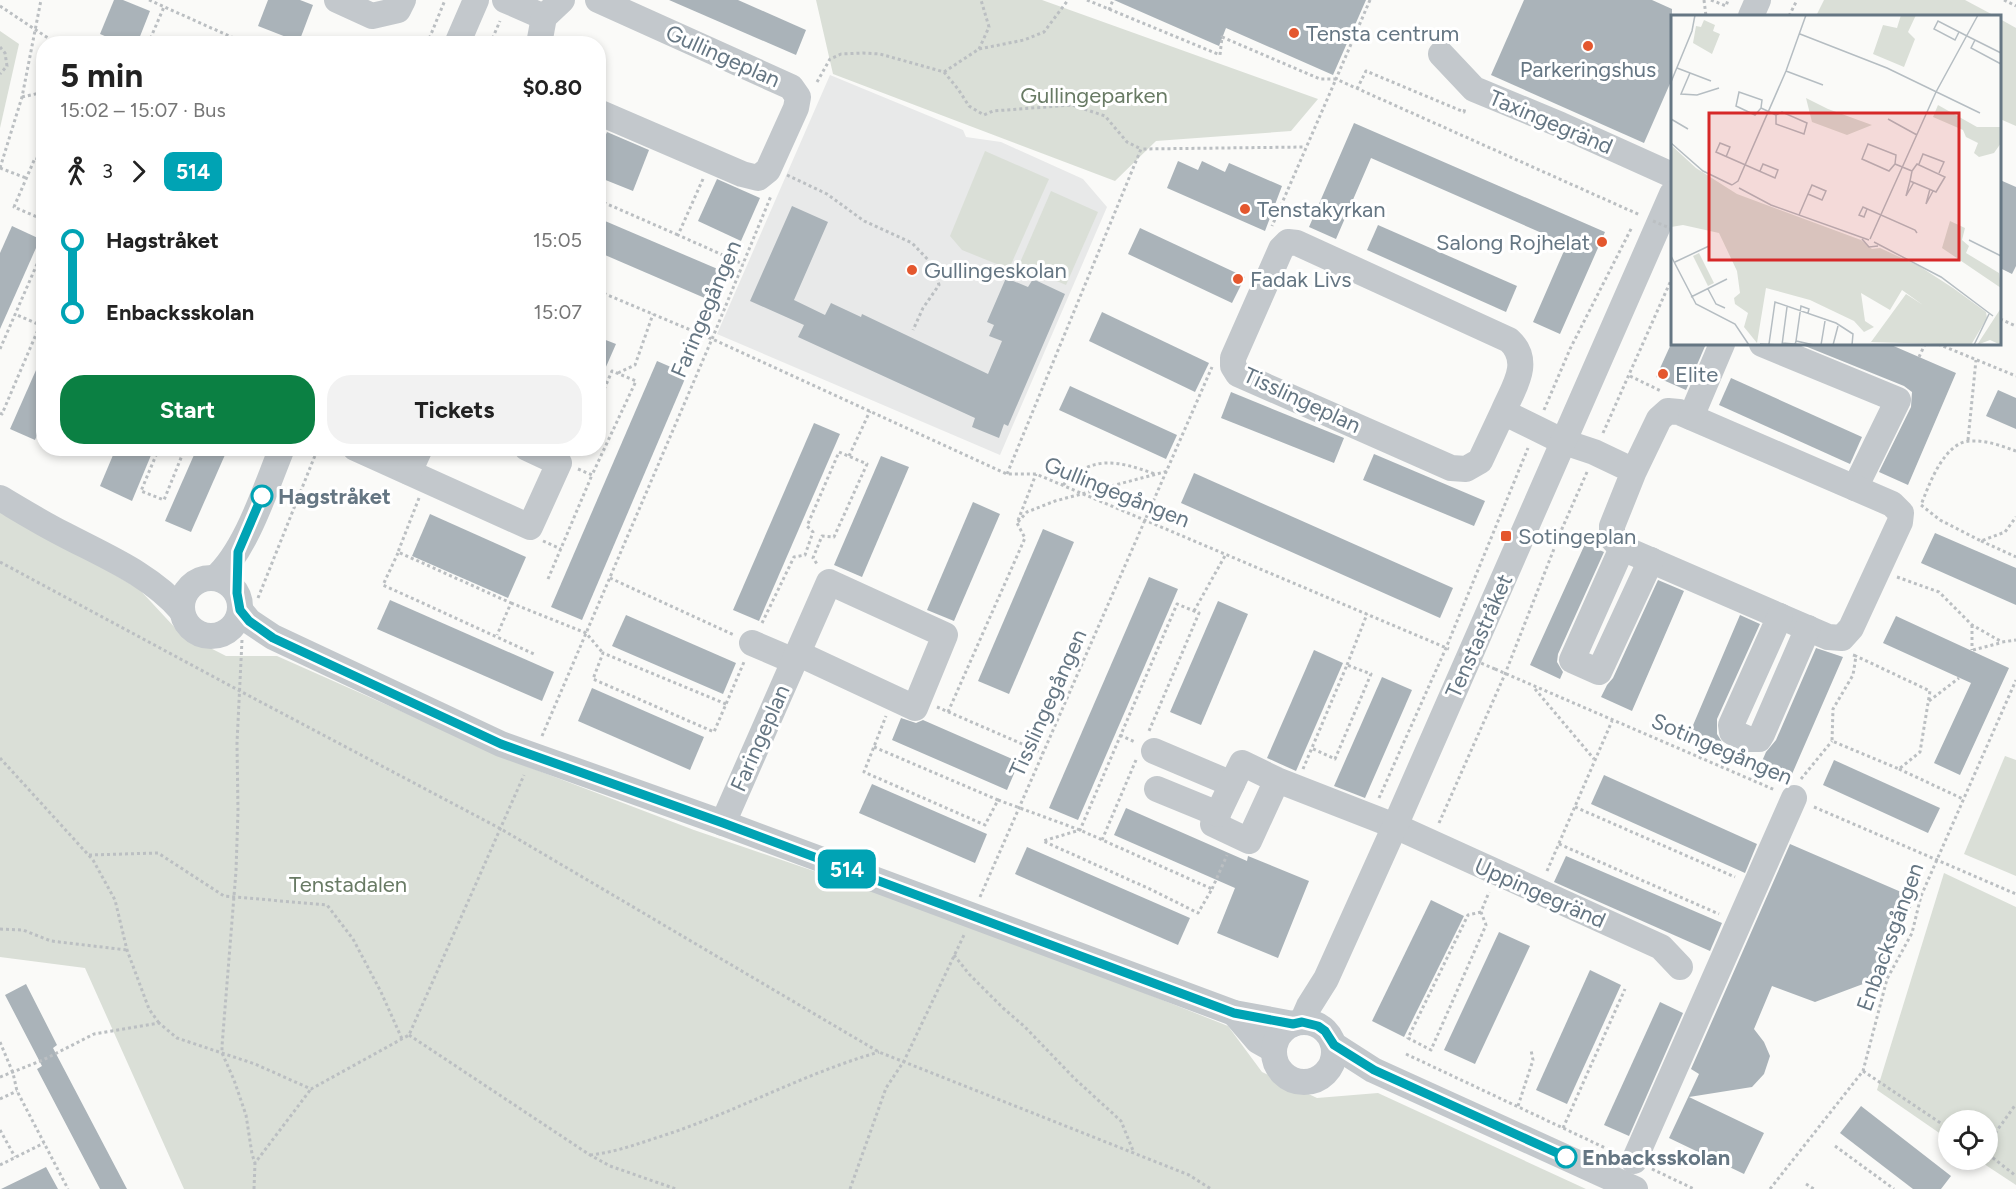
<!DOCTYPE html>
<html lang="en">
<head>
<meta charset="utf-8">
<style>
	:root { --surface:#fff; --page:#f2f2f2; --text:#222; --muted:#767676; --accent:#0b8043 }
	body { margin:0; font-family:Figtree,sans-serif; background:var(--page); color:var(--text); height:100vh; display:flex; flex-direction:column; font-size:22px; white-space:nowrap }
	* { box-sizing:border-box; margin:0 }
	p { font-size:20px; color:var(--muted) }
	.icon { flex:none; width:33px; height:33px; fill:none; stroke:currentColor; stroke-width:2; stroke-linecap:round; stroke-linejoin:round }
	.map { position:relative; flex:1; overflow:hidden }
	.side { position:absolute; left:36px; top:36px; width:570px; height:420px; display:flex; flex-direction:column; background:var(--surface); border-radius:24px; box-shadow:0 3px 9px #0003 }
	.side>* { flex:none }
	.badge { padding:0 12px; border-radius:9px; font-size:21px; line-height:39px }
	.buttons { position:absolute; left:1938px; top:1110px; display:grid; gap:12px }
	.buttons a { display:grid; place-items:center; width:60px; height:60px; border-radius:50%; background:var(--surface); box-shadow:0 3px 9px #0003; font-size:30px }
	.map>.badge { position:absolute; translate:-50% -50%; box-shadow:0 0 0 3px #fff }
	.legs { display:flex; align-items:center; gap:9px; height:66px; padding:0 24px; font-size:20px }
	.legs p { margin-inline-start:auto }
	.overview { display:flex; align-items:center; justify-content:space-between; height:102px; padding:0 24px }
	h1 { font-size:33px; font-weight:700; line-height:45px }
	.cta { display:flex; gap:12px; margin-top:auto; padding:12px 24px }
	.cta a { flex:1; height:69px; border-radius:24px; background:var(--accent); color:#fff; font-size:24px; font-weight:700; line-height:69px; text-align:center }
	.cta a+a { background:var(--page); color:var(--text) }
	ul { padding:0 24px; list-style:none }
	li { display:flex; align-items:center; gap:21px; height:72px; font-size:22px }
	li i { display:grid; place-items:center; width:9px; height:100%; margin:0 8px; background:currentColor }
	li i::after { content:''; width:15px; height:15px; margin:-8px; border:4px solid; border-radius:50%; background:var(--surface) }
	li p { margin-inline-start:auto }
	li:first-child i { background:linear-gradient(#0000 50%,currentColor 0) }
	li:last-child i { background:linear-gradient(currentColor 50%,#0000 0) }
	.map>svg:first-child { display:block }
	.built { fill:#e8e9e9 }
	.green { fill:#dadfd7 }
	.building { fill:#aab3b9 }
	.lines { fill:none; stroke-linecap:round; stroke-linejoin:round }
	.path { stroke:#bbbfc2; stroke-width:3; stroke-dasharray:3 3; stroke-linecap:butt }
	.minor { stroke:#c3c8cc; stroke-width:26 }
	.path-bridge { stroke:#bbbfc2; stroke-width:3; stroke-dasharray:3 3; stroke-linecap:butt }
	.line-1-casing { stroke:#fff; stroke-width:14 }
	.line-1 { stroke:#00a3b4; stroke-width:9 }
	.poi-dot { fill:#e4572e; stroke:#fff; stroke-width:2 }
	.stop-1-dot { fill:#fff; stroke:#00a3b4; stroke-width:3 }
	.labels { text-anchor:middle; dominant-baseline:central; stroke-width:6; stroke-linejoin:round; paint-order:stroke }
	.poi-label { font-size:22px; fill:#657683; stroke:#fff; text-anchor:start }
	.street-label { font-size:22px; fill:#657683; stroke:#fff }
	.park-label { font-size:22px; fill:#687a64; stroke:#fff }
	.stop-label { font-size:22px; font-weight:bold; fill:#657683; stroke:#fff; text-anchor:start }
	.inset-road { fill:none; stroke:#b5bdc2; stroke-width:1.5 }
	.view { fill:#d62828; fill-opacity:0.15; stroke:#d62828; stroke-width:3 }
	.inset-edge { fill:none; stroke:#657683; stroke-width:3 }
</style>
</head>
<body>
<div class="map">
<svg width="2016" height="1189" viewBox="0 0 2016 1189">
	<rect width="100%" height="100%" fill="#fafaf8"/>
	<path class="built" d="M830 75 963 130 966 137 1001 142 1083 179 1107 207 1000 455 717 334Z"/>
	<g class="green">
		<path d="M816 0H1042L1318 99 1291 131 1156 141 1115 181 833 74Z"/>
		<path d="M1824 0H1965L1995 16H1816Z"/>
		<path d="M2000 19 2016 28V126L2000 119Z"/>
		<path d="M0 31 19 44 0 128Z"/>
		<path d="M985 151 1049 179 1009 269 962 250 950 236Z"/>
		<path d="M1051 191 1098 212 1066 285 1019 265Z"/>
		<path d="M0 508 139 589 179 632 226 656H277L518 763 694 830 978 927 1228 1026 1262 1072 1317 1098 1378 1093 1586 1189H184L85 968 0 957Z"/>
		<path d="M2005 756 2016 760V876L1964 854Z"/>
		<path d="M1944 873 2016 907V1185L1978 1160H1988V1120H1948V1139L1877 1090Z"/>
	</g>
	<g class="building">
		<path d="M114 0H123L150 11 137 44H123L100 34Z"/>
		<path d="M268 0H300L313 5 299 42 258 26Z"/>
		<path d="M669 0H738L806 30 796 55Z"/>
		<path d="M1114 0H1366L1333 75 1226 28 1219 46Z"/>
		<path d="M1524 0H1652L1672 9V79L1644 143 1491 75Z"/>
		<path d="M1354 123 1605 232 1560 334 1533 322 1567 244 1371 158 1336 239 1309 227Z"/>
		<path d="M607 132 649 150 633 191 598 177V153Z"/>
		<path d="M1178 161 1198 170 1202 161 1225 172 1229 163 1282 186 1265 231 1167 188Z"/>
		<path d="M717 179 760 198 741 241 698 221Z"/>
		<path d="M2000 180 2016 187V266L2012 274 2000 268Z"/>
		<path d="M792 206 828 222 794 300 825 315 831 303 861 317 862 314 988 374 1002 341 989 336 994 325 987 322 1006 278 1028 287 1033 279 1065 294 1008 426 1004 424 999 438 972 427 975 418 798 337 804 325 750 301Z"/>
		<path d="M598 218 727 273 714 302 598 252Z"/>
		<path d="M1378 225 1517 286 1506 312 1367 250Z"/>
		<path d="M12 226 40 239 0 329V253Z"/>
		<path d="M1140 228 1245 277 1232 303 1128 254Z"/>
		<path d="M1102 312 1209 363 1195 392 1089 341Z"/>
		<path d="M598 337 616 344 598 385Z"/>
		<path d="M1671 344H1706L1686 390 1656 377Z"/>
		<path d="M1800 344H1889L1956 373 1908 485 1879 472 1911 407 1912 392 1904 386Z"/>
		<path d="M44 352V420L35 440 10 429Z"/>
		<path d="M657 361 687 374 582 620 551 607Z"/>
		<path d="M1731 378 1862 437 1850 464 1719 405Z"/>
		<path d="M1070 386 1177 435 1166 459 1059 410Z"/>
		<path d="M1998 390 2016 398V429L1986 416Z"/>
		<path d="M1231 392 1344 438 1334 463 1221 418Z"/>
		<path d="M814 423 840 434 759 621 733 610Z"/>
		<path d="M116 448H154L132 501 100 486Z"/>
		<path d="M197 448H228L191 532 165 521Z"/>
		<path d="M1374 454 1485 501 1474 526 1363 480Z"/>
		<path d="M881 456 909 467 862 577 834 565Z"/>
		<path d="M1194 473 1453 588 1440 618 1181 503Z"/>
		<path d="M973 502 1000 514 954 621 927 610Z"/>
		<path d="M430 514 526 557 508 598 412 556Z"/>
		<path d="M1043 529 1074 542 1009 694 978 681Z"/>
		<path d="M1935 533 2016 568V605L1921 563Z"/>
		<path d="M1585 544 1604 552 1558 654 1557 662 1563 672 1560 679 1530 665Z"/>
		<path d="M1149 577 1178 589 1078 820 1049 808Z"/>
		<path d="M1658 580 1684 591 1632 711 1601 697 1607 685 1613 678Z"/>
		<path d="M390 600 554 672 542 701 377 629Z"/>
		<path d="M1218 601 1248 614 1201 725 1170 712Z"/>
		<path d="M626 615 736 663 723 694 612 646Z"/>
		<path d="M1740 615 1760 624 1717 719V734L1722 742 1718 750 1688 737Z"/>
		<path d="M1896 616 2009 668 1960 775 1934 763 1971 683 1883 643Z"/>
		<path d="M1816 648 1843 657 1789 781 1759 768 1766 752 1776 740Z"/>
		<path d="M1314 650 1343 663 1296 771 1267 758Z"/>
		<path d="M1382 677 1412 690 1365 798 1334 786Z"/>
		<path d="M592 688 704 737 690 770 578 721Z"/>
		<path d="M901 718 916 723 923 720 1019 762 1007 790 892 740Z"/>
		<path d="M1834 760 1940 808 1928 833 1823 785Z"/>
		<path d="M1604 775 1757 844 1745 873 1591 804Z"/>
		<path d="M872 784 987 834 975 863 859 813Z"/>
		<path d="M1126 808 1247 861 1248 856 1309 881 1278 958 1217 933 1235 888 1114 835Z"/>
		<path d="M1790 844 1915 898 1894 947 1871 981 1815 1002 1772 986 1754 1029 1764 1042 1770 1056 1764 1074 1752 1087 1689 1097 1764 1133 1744 1174 1669 1138 1699 1074 1691 1069Z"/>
		<path d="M1027 847 1190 918 1178 945 1015 874Z"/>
		<path d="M1566 856 1722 923 1710 951 1554 882Z"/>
		<path d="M1431 900 1464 916 1404 1037 1372 1021Z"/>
		<path d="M1499 932 1530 946 1475 1064 1444 1050Z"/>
		<path d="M1590 970 1621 985 1567 1104 1536 1090Z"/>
		<path d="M26 984 57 1045 53 1048 127 1189H100L37 1069 42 1066 5 995Z"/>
		<path d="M1660 1002 1683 1013 1629 1136 1604 1125Z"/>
		<path d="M1861 1106 1951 1176 1941 1189H1913L1840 1133Z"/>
		<path d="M46 1167 58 1189H1L38 1171Z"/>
	</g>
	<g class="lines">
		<g class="path">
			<path d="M149 0 247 44"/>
			<path d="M1087 0 1220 55 1222 37 1320 79H1336L1272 226"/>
			<path d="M1370 0 1336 79 1640 215"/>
			<path d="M1704 0 1706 16"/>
			<path d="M1711 0 1726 6 1728 0"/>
			<path d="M2004 0 2016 6"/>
			<path d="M0 6 57 44"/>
			<path d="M1109 10 1113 0"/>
			<path d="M1789 16 1797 0"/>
			<path d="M148 44 164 7"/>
			<path d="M427 44 445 0"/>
			<path d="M490 44 500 21"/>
			<path d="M0 47 5 53 7 66 0 74"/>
			<path d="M979 49 989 27 981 0"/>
			<path d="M944 72 979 49 1024 40 1044 32 1068 0"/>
			<path d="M817 82 830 59 841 54 863 53 880 54 944 72 958 89 969 106 984 115 993 111 1072 105 1105 116 1127 142 1141 149"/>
			<path d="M1357 89 1366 71 1464 112 1465 108"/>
			<path d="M22 97 44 92"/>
			<path d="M44 161 35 158 14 207 44 220"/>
			<path d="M0 168 22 97 41 0"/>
			<path d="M0 168 26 178"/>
			<path d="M787 175 827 194 864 221 912 243 934 266 939 285 923 308 913 330"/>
			<path d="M703 179 678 235 743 264"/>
			<path d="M598 200 678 235"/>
			<path d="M598 291 712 339 1007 474H1036L1449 649"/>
			<path d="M2000 319 2016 326"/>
			<path d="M1938 344 2016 376"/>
			<path d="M0 349 44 248"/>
			<path d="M1919 357 1925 344"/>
			<path d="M618 373 635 365 653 314"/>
			<path d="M1630 376 1661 391"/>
			<path d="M1544 410 1570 349 1632 227"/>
			<path d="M0 413 2 414 40 325 15 314"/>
			<path d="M1603 433 1672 278"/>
			<path d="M1968 440 1976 360"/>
			<path d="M159 448 141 491 164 500 185 448"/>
			<path d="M2016 451C2002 446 1986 440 1970 441 1944 442 1929 485 1921 505L1940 520 1981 541 2005 532 2016 517"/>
			<path d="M849 456 870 411"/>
			<path d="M578 469 592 475 636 381 612 371 598 403"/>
			<path d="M1007 474 1141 149 1305 147"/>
			<path d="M1063 485C1093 454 1118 461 1155 474"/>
			<path d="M419 498 398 552 511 603 497 635"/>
			<path d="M1018 522 1027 512 1055 501 1168 471"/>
			<path d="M1561 531 1593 544"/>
			<path d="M543 541 561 549"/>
			<path d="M1981 541 2016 557"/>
			<path d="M398 553 383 585 534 654"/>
			<path d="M0 562 240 691 501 829 879 1052 1189 1175 1211 1189"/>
			<path d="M1897 577 1939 592 1972 625 2002 642 2016 640"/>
			<path d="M610 578 734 635"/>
			<path d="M548 579 592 475"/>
			<path d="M258 598 318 448"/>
			<path d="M511 603 586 633 603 653"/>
			<path d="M1194 611 1226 554"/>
			<path d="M762 623 794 557 805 555 813 532 807 526 839 452 867 464 834 537 822 536 813 558 817 564"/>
			<path d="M1972 625V650"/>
			<path d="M242 640 237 743 238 811 236 871 222 1046V1053L234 1080 246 1115 252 1154 255 1163"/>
			<path d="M1973 650 2000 643"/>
			<path d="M1853 655 1856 656 1853 675 1833 709 1832 741 1899 769 1920 752 1930 691 1856 656V655"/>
			<path d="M1347 665 1367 614"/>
			<path d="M1495 669 1775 790"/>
			<path d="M1535 689 1594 759"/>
			<path d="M1929 701 1959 678"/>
			<path d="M726 704 603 653 593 679 714 732 744 662"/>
			<path d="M937 707 1043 753"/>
			<path d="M948 712 1025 538 1017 523 1036 474"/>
			<path d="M1120 735 1135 742"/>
			<path d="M542 736 712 339 771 196"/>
			<path d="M874 747 998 800 985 825 864 772 886 716"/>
			<path d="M0 758 93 860 115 900 127 950 149 1009 159 1023"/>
			<path d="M1303 769 1347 665 1371 674 1335 759 1311 748"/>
			<path d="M1899 769 1963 799"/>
			<path d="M1801 779 1832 741"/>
			<path d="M1379 798 1446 648 1528 448"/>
			<path d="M998 800 1080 830 1212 889 1198 913 1152 890 1043 841 1080 830 1177 604 1199 613 1149 731"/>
			<path d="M1575 807 1735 877"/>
			<path d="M1814 807 2016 894"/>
			<path d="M1439 823 1505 674 1561 531 1587 472"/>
			<path d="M1102 840 1136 760"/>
			<path d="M1559 844 1719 914"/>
			<path d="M89 855 158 853 224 896 327 905 353 939 381 992 402 1039"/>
			<path d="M1547 871 1612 721"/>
			<path d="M1212 889 1227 855"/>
			<path d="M980 897 1212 367"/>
			<path d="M1481 912 1468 915 1408 1038 1431 1050 1486 925 1481 912 1489 892"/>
			<path d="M0 929 23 930 51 941 127 950"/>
			<path d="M954 955 969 974 1003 1008 1025 1027 1074 1078 1121 1121 1134 1153"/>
			<path d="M409 1035 590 1155 610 1166 676 1189"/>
			<path d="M0 1042 13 1073 17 1091 68 1189"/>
			<path d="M1406 1054 1616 1153"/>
			<path d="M1863 1071 1948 1128"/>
			<path d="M0 1077 43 1060 94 1034 159 1023 177 1038 255 1064 311 1089 409 1035 524 775"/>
			<path d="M0 1099 17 1091"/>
			<path d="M1518 1106 1533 1060 1531 1050"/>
			<path d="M1563 1128 1625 989"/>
			<path d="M0 1130 15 1157"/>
			<path d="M1988 1143 2016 1104"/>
			<path d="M1835 1146 1894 1189"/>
			<path d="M1988 1154 2016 1176"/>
			<path d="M590 1155C617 1152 640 1143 665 1135 738 1111 805 1073 879 1052"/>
			<path d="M0 1165 44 1143"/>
			<path d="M1652 1169 1694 1189"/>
			<path d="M1806 1184 1814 1189"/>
			<path d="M254 1189 255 1163 311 1089"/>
			<path d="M850 1189 886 1088 904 1061 964 935"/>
			<path d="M1770 1189 1863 1071 1887 979 1912 933 1921 896 2016 680"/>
		</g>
		<g class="minor">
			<path d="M337 0 372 16 398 10 403 0"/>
			<path d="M505 0 544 17"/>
			<path d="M598 0 791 87 798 97 796 108 768 170 758 178 742 174 598 112"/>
			<path d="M1751 16 1758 0"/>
			<path d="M457 44 476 0"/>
			<path d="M539 44 544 17 562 0"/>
			<path d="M1441 54 1474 89 1561 125 1672 175"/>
			<path d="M1762 344 1898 400 1855 488"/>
			<path d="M1503 412C1513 388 1533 362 1509 340L1297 243 1288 242 1281 249 1233 358V366L1238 374 1451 468 1466 469 1480 461 1503 412 1564 442 1594 452 1634 471 1659 419 1668 411 1679 412 1892 504 1901 513 1900 522 1851 628 1842 638 1828 637 1620 547 1612 538V526L1634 471"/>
			<path d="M1691 417 1722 344"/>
			<path d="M355 448 530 527 559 463 527 448"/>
			<path d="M409 472 420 448"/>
			<path d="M0 498C22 511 43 524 65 535 107 557 151 575 182 611"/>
			<path d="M1622 548 1572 660 1599 672 1651 560"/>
			<path d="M215 578C246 551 266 487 282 448"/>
			<circle cx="211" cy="607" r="29"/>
			<path d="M240 610 249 621 273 637 501 744 723 823 1234 1013 1293 1024"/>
			<path d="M1780 616 1731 725 1732 732 1748 739H1759L1762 734 1808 628"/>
			<path d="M752 643 794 661"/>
			<path d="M1154 751 1232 784"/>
			<path d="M1277 780 1249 841 1213 824 1242 763 1277 780 1395 826 1661 947 1680 967"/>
			<path d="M1157 789 1218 814"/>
			<path d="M723 823 829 582 945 635 915 708 797 653"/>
			<path d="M1234 1013 1258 1041 1274 1050"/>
			<path d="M1302 1022 1309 1006 1326 979 1395 826 1672 194"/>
			<circle cx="1304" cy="1052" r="30"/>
			<path d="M1334 1045 1373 1070 1635 1189"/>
			<path d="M1634 1161 1794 798"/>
		</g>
		<g class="path-bridge">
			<path d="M1653 221 1672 229"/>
			<path d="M1459 654 1495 669"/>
		</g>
	</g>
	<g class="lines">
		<defs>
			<path id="line-1" d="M262 496 238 552 237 593 240 610 249 621 273 638 501 744 723 823 1234 1013 1293 1024 1302 1022 1318 1026 1325 1031 1334 1045 1374 1070 1566 1157"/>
		</defs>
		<use href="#line-1" class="line-1-casing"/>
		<use href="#line-1" class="line-1"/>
	</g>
	<g class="poi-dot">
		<circle cx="1294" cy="33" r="6"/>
		<circle cx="1588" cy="46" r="6"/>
		<circle cx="1245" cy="209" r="6"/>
		<circle cx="1602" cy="242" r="6"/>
		<circle cx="912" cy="270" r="6"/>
		<circle cx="1238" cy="279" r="6"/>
		<circle cx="1663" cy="374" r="6"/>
		<rect x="1500" y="530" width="12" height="12" rx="3"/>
	</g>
	<g class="stop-1-dot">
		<circle cx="262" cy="496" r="10"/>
		<circle cx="1566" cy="1157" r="10"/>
	</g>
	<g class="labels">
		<g class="poi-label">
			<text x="1306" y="33">Tensta centrum</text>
			<text x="1588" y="69" text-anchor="middle">Parkeringshus</text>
			<text x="1257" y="209">Tenstakyrkan</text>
			<text x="1590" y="242" text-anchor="end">Salong Rojhelat</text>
			<text x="924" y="270">Gullingeskolan</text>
			<text x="1250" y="279">Fadak Livs</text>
			<text x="1675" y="374">Elite</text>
			<text x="1518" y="536">Sotingeplan</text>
		</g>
		<g class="street-label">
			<text transform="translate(723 56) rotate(24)">Gullingeplan</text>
			<text transform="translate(1551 122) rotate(23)">Taxingegränd</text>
			<text transform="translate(706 309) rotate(-67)">Faringegången</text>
			<text transform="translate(1302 400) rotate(25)">Tisslingeplan</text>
			<text transform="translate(1117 492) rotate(22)">Gullingegången</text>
			<text transform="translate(1479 636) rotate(-66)">Tenstastråket</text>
			<text transform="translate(1048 703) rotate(-66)">Tisslingegången</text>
			<text transform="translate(760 738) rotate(-66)">Faringeplan</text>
			<text transform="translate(1722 749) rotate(23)">Sotingegången</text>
			<text transform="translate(1540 893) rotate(24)">Uppingegränd</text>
			<text transform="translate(1890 937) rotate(-70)">Enbacksgången</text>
		</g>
		<g class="park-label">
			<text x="1094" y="95">Gullingeparken</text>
			<text x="348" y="884">Tenstadalen</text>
		</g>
		<g class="stop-label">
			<text x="278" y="496">Hagstråket</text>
			<text x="1582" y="1157">Enbacksskolan</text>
		</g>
	</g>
	<g transform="translate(1671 15)">
		<rect width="330" height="330" fill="#fafaf8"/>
		<path d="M230 0H245L237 17 244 24 233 52 202 39 212 10 226 13ZM33 5 44 10 42 16 49 19 41 39 22 28 25 11 30 12ZM135 83 157 94 201 110 176 120 141 107ZM267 90 306 112H330V128L323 138 308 142 303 138 307 128 295 122 292 115 262 102ZM0 130 25 153 66 179 190 225 201 234 209 233 248 251 282 273 315 297 316 303 300 330 200 327 235 279 252 290 231 275 219 295 190 278 194 306 203 312 193 317 183 306 139 285 95 273 86 328 73 312 77 298 64 289 63 283 69 278 66 256 48 218 12 210 0 212ZM279 206 294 213 291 225 298 231 295 238 328 258 330 273 271 233ZM28 238 43 268 37 271 22 241ZM330 293V330L319 325 306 330Z" fill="#dadfd7"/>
		<path class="inset-road" d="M288 17 284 25 263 14 267 6 296 21 330 38M129 19 216 53 309 98M304 25 300 33 330 49M6 53 40 66M115 56 152 70M19 58 10 79 26 80 48 73M0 67 21 16 24 0M90 93 84 100 65 91 68 77 91 85 90 93 105 100V109L133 119 136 108 111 97 105 100M0 104 17 114M217 104 246 120M0 128 32 156 61 170M55 142 59 132 49 128 45 137 104 163 107 155 92 149 89 156M224 149 225 140 197 129 191 144 218 156 224 149 241 156 246 149 274 162 265 177 239 166 241 156M248 149 252 139 273 147 268 158M239 166 235 181 243 167M61 170 67 166 115 56 135 0M68 173 100 190 198 225M259 174 255 189 262 176M196 194 193 202 188 200 192 192 244 215 246 218M128 200 137 179 141 170 155 176 151 185 137 179M191 224 198 232 207 231M199 224 265 77 307 0M298 225 330 241M203 227 270 262 322 301M0 241 25 289 64 309 78 330M4 247 38 231M37 274 45 289 54 293M20 282 56 264M125 326 130 291 138 294 137 298M111 328 135 330M89 329 111 330M98 329 104 287 165 308 182 319 181 330M111 330 116 292M124 330 125 326 143 330M150 330 154 306M162 330 167 311M303 330 318 299"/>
		<path class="view" d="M38 98H288V245H38Z"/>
		<rect width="330" height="330" class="inset-edge"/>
	</g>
</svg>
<div class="buttons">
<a><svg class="icon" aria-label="locate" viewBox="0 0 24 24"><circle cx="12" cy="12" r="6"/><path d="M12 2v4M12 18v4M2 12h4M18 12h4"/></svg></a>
</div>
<b class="badge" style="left:847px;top:869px;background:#00a3b4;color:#fff">514</b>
<section class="side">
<div class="overview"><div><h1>5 min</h1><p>15:02 – 15:07 · Bus</p></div><b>$0.80</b></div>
<div class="legs"><svg class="icon" aria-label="walk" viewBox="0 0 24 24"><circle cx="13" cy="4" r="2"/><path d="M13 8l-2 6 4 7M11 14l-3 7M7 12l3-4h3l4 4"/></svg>3<svg class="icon" aria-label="forward" viewBox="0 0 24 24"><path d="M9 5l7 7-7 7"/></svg><b class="badge" style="background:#00a3b4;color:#fff">514</b></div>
<ul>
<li><i style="color:#00a3b4"></i><b>Hagstråket</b><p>15:05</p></li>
<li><i style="color:#00a3b4"></i><b>Enbacksskolan</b><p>15:07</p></li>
</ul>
<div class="cta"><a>Start</a><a>Tickets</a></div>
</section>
</div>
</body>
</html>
